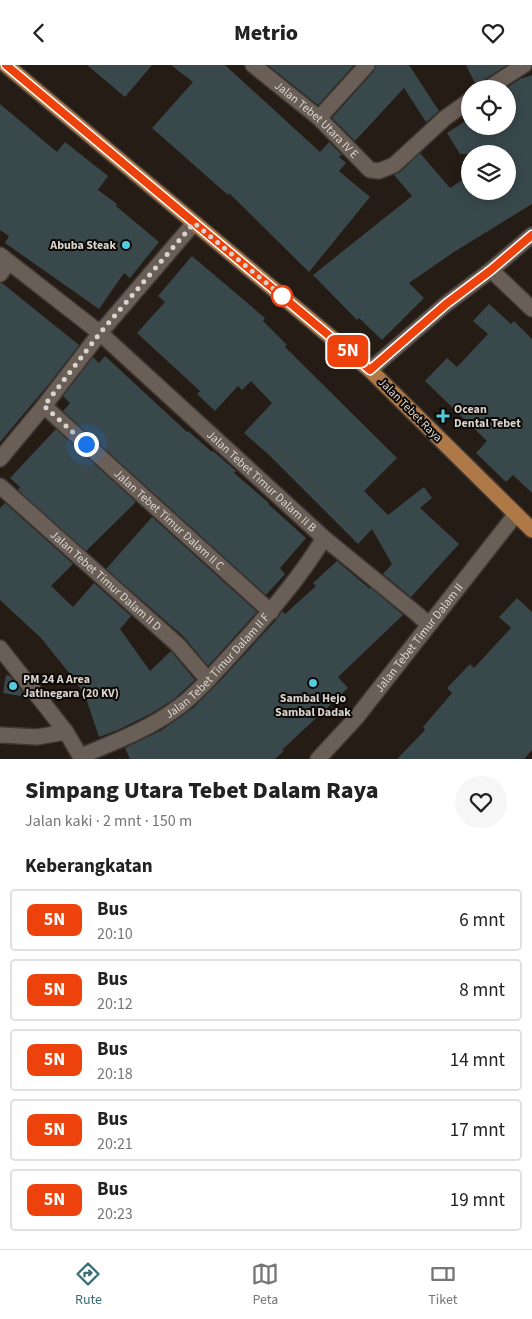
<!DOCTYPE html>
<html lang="id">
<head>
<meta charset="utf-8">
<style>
	:root { --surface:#fff; --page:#f6f6f6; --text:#222; --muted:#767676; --line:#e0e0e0; --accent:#386e77 }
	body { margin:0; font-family:"Source Sans 3",sans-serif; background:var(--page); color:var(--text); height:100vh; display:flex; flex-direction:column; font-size:19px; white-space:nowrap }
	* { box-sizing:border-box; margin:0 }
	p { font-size:16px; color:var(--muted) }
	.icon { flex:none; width:28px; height:28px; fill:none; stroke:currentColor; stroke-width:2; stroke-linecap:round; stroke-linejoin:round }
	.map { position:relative; height:694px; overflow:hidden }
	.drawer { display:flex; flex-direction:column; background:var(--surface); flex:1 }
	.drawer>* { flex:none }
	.badge { padding:0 10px; border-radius:8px; font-size:18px; line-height:32px }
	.controls { position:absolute; left:461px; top:15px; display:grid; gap:10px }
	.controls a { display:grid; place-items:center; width:55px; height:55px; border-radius:50%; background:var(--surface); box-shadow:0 2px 12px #0003; font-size:25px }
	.you { position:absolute; width:25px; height:25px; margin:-12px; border:4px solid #fff; border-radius:50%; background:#1a73e8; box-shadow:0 0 0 8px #1a73e833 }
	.map>.badge { position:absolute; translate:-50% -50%; box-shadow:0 0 0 2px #fff }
	h2 { padding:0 25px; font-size:19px; line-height:45px }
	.round { display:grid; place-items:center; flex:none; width:52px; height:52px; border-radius:26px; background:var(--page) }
	.overview { display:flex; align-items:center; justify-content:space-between; height:85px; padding:0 25px }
	h1 { font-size:24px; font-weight:800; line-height:38px }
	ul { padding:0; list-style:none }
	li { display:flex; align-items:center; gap:15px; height:62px; margin:0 10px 8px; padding:0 15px; border:2px solid var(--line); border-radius:5px }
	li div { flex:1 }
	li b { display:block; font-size:19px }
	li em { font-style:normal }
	li .badge { min-width:55px; font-weight:700; text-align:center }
	header { display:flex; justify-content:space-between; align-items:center; height:65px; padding:0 25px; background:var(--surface); font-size:22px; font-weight:800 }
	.menu { display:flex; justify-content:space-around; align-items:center; height:70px; border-top:1px solid var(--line); background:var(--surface); font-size:14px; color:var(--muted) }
	.menu a { display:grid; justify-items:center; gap:2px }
	.menu .selected { color:var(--accent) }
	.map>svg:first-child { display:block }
	.building { fill:#39484b }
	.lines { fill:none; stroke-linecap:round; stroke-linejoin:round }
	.minor-casing { stroke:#3f3834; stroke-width:18 }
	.major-casing { stroke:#3f3834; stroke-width:18 }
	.minor { stroke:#6a5f57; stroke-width:15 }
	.major { stroke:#ae7946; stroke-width:15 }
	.line-casing { stroke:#fff; stroke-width:11 }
	.line { stroke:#ee420d; stroke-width:8 }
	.walk { stroke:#dad4cf; stroke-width:5; stroke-dasharray:0 9 }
	.poi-dot { fill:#54cade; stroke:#0b0805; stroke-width:2 }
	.stop-dot { fill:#fff; stroke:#ee420d; stroke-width:2.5 }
	.labels { text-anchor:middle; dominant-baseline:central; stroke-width:4; stroke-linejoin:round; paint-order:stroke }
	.street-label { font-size:12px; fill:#dad4cf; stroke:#0b0805 }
	.poi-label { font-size:12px; font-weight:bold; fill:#dad4cf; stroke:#0b0805; text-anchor:start }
</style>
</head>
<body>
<header><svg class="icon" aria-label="back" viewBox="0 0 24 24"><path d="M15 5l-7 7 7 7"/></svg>Metrio<svg class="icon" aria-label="heart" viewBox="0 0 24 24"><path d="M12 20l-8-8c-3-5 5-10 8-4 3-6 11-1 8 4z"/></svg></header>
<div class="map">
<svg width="532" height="694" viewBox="0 0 532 694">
	<rect width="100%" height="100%" fill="#251c15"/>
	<g class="building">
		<path d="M87 0H152L125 32Z"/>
		<path d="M171 0H225L320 87 329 77 342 90 339 92 346 98 339 106 370 132 309 207 229 128 228 130 152 63 193 17Z"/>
		<path d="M268 0H354L318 40Z"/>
		<path d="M376 0H409L439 46 426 57 404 23 355 76 332 53 374 6Z"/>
		<path d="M466 0H507L482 16 477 22Z"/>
		<path d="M532 10V139L454 187 409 218 424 233 382 275 359 253 357 255 313 210 412 131 394 110 400 107 420 88 450 123 470 110V126H508V89H460L447 68 470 53V61H508V22L520 14Z"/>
		<path d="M0 39 57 87 65 77 108 111 98 125 117 139 116 141 159 177 130 213 124 208 99 244 5 178 9 171 0 165Z"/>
		<path d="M192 191 265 253 263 256 287 280 285 282 397 393 364 426 388 450 424 422 432 433 420 443 459 479 411 532 383 509 392 499 372 464 358 479 269 390 244 368 272 338 251 316 242 325 238 321 215 346 197 329 200 326 137 268 165 237 158 231Z"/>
		<path d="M0 218H2L79 280 49 319 0 377Z"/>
		<path d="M489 239 511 259 514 256 532 274V428L513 410 506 417 476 388 487 376 425 316 447 293 457 302 488 269 473 256Z"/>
		<path d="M105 291 187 367 188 366 212 387 213 386 236 406 234 408 269 438 268 439 306 473 280 503 285 509 266 530 63 346 70 338 63 331 93 292 99 298Z"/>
		<path d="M56 364 136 437 86 486 18 425 20 422 10 413Z"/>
		<path d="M5 438 73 499 51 521 73 542 94 518 131 551 120 564 150 606 171 586 195 615 174 634 152 648 118 665 99 672 85 630 74 614 41 573 0 535V443Z"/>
		<path d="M152 452 257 547 208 601 183 571 106 504Z"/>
		<path d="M337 496 370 524 371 523 403 550 338 612 348 623 282 685 284 686 275 694H130L125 683 162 665 193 643 220 616 278 553 282 546 285 549 316 521 313 518Z"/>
		<path d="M517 533 532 547V685L524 694H397L425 665 423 662 452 628 447 623 470 599 474 603 511 563 499 552Z"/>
		<path d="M6 610 10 611 22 626 21 631 3 628Z"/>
	</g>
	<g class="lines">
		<defs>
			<g id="minor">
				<path id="s1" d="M253 0 319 53 370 105 379 106 394 100 445 53 470 35"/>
				<path d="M487 24 524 0"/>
				<path d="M319 53 367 0"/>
				<path id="s2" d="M0 190 100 268 324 473 417 549 429 560"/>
				<path d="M491 205 532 244"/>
				<path d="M0 209 9 197"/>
				<path d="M370 305 446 239 491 205 532 170"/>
				<path id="s3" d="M44 341 271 547"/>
				<path d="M0 394 44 341 100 268 194 158"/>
				<path id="s4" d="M0 421 178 580 208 615"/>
				<path d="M0 583 66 667 82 694"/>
				<path d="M0 670 37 672 66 667"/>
				<path id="s5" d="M81 691C115 677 150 664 180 641 199 627 215 607 231 590 265 553 298 516 324 473"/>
				<path id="s6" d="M318 694 356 653 516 449"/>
			</g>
			<path id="major" d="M6 0 370 305 532 465"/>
		</defs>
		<use href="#minor" class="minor-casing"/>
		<use href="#major" class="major-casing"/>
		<use href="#minor" class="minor"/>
		<use href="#major" class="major"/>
	</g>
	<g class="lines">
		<defs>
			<path id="line" d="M6 0 370 305 446 239 491 205 532 170"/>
		</defs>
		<use href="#line" class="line-casing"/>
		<use href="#line" class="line"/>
		<path class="walk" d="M86 379 44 341 100 268 194 158 282 231"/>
	</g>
	<g class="poi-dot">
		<circle cx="126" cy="180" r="5"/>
		<path d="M440.5 343.5h5v5h5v5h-5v5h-5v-5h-5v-5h5z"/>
		<circle cx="313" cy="618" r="5"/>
		<circle cx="13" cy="621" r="5"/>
	</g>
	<circle class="stop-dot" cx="282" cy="231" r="10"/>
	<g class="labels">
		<g class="street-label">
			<text stroke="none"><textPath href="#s1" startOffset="84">Jalan Tebet Utara IV E</textPath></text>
			<text transform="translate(410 345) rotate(45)">Jalan Tebet Raya</text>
			<text stroke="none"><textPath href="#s2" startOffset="346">Jalan Tebet Timur Dalam II B</textPath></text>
			<text stroke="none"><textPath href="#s3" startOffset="169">Jalan Tebet Timur Dalam II C</textPath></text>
			<text stroke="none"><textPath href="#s4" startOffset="142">Jalan Tebet Timur Dalam II D</textPath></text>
			<text stroke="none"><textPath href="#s6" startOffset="158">Jalan Tebet Timur Dalam II</textPath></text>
			<text stroke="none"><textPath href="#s5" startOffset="166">Jalan Tebet Timur Dalam II F</textPath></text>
		</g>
		<g class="poi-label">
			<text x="116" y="180" text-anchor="end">Abuba Steak</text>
			<text x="454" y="344">Ocean<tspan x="454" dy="14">Dental Tebet</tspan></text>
			<text x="23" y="614">PM 24 A Area<tspan x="23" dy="14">Jatinegara (20 KV)</tspan></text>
			<text x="313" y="633" text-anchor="middle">Sambal Hejo<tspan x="313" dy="14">Sambal Dadak</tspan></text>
		</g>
	</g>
</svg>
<div class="controls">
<a><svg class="icon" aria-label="locate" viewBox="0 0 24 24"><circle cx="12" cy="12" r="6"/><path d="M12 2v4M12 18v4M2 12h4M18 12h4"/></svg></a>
<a><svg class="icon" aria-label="layers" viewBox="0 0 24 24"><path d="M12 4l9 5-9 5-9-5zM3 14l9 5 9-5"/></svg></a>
</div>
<div class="you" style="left:86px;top:379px"></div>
<b class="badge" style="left:348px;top:286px;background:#ee420d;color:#fff">5N</b>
</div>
<section class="drawer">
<div class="overview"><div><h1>Simpang Utara Tebet Dalam Raya</h1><p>Jalan kaki · 2 mnt · 150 m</p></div><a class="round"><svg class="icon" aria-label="heart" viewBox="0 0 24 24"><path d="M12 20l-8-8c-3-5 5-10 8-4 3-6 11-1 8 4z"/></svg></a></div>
<h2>Keberangkatan</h2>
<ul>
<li><span class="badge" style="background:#ee420d;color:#fff">5N</span><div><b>Bus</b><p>20:10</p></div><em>6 mnt</em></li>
<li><span class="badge" style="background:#ee420d;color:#fff">5N</span><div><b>Bus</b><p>20:12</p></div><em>8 mnt</em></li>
<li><span class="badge" style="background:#ee420d;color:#fff">5N</span><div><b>Bus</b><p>20:18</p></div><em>14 mnt</em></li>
<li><span class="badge" style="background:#ee420d;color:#fff">5N</span><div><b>Bus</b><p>20:21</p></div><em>17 mnt</em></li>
<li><span class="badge" style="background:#ee420d;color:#fff">5N</span><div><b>Bus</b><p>20:23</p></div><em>19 mnt</em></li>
</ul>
</section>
<nav class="menu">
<a class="selected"><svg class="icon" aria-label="directions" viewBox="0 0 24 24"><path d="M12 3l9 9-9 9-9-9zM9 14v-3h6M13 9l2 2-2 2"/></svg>Rute</a>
<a><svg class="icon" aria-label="map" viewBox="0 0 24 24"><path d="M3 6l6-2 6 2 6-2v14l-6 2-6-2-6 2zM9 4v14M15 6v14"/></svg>Peta</a>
<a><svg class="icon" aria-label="tickets" viewBox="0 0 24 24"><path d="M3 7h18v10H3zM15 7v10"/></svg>Tiket</a>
</nav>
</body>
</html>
